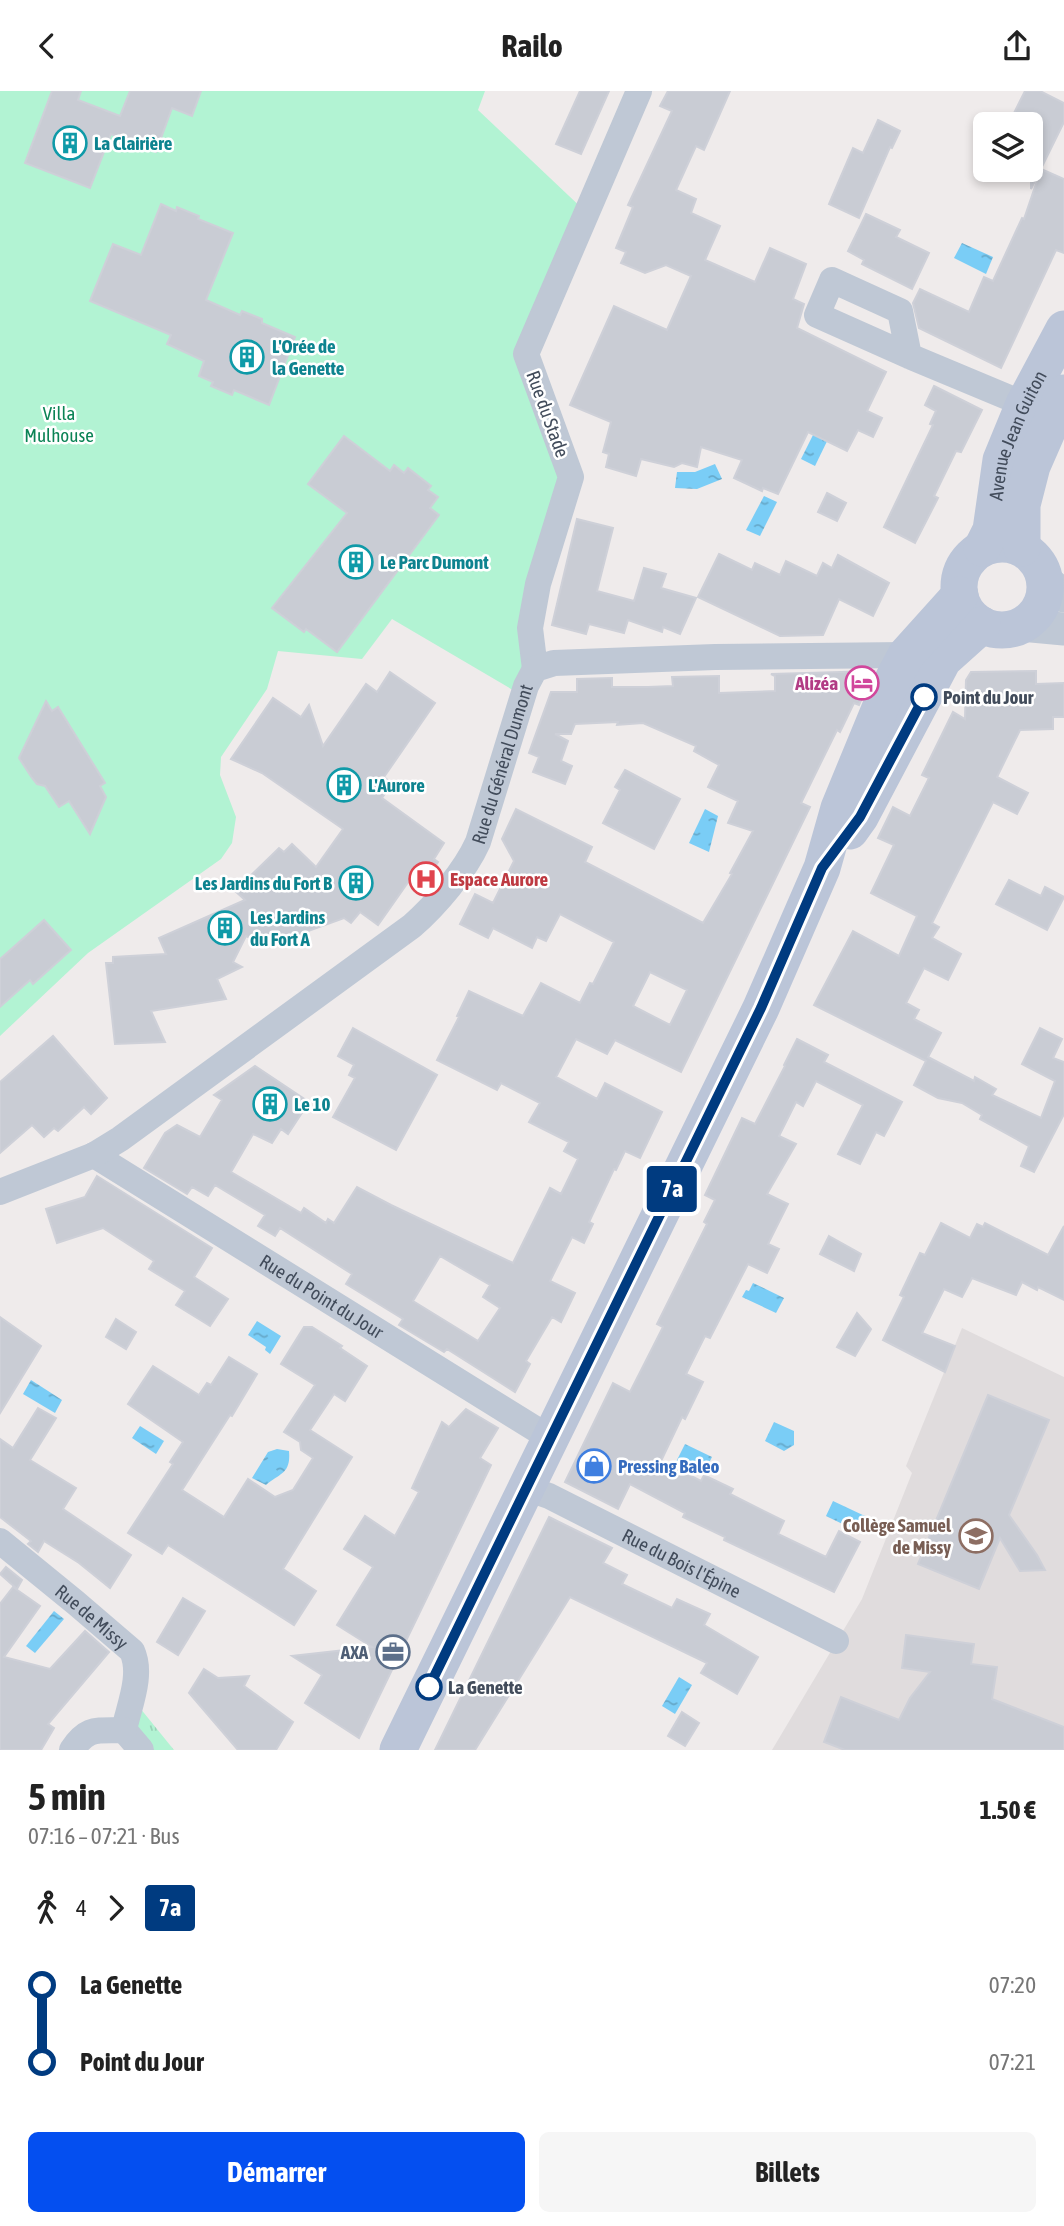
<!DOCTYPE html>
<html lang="fr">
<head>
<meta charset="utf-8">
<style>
	:root { --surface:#fff; --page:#f6f6f6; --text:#222; --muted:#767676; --accent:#044ff0 }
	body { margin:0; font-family:"Asap Condensed",sans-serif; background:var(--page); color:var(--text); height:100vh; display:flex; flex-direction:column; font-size:26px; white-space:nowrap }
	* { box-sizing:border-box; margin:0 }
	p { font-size:23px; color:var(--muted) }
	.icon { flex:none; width:38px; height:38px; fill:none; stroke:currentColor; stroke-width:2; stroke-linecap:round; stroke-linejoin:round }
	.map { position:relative; height:1659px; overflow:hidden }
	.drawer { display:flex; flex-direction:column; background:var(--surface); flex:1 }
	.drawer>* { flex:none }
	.badge { padding:0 14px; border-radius:5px; font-size:24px; line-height:46px }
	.tools { position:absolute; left:973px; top:21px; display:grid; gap:14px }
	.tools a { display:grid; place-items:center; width:70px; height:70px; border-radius:10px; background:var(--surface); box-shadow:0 4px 10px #0003; font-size:35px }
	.map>.badge { position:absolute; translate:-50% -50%; box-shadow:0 0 0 4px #fff }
	.legs { display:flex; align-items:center; gap:10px; height:77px; padding:0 28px; font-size:23px }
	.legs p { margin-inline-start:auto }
	.summary { display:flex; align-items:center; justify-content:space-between; height:119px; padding:0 28px }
	h1 { font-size:38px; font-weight:700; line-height:52px }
	.cta { display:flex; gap:14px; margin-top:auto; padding:14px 28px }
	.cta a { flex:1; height:80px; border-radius:10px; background:var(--accent); color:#fff; font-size:28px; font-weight:700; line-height:80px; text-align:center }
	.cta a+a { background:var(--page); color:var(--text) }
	ul { padding:0 28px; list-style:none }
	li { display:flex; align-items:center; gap:24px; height:77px; font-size:26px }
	li i { display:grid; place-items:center; width:10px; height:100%; margin:0 9px; background:currentColor }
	li i::after { content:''; width:18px; height:18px; margin:-9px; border:5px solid; border-radius:50%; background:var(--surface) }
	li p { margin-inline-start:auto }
	li:first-child i { background:linear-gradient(#0000 50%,currentColor 0) }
	li:last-child i { background:linear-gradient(currentColor 50%,#0000 0) }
	header { display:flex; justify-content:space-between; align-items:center; height:91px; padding:0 28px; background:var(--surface); font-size:32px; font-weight:700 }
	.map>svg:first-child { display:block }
	.education { fill:#e0dcdd }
	.grass { fill:url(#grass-tufts) }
	.garden { fill:#b2f3d3 }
	.water { fill:url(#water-ripples) }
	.building { fill:#c9ccd4; stroke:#ced0d8; stroke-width:2; fill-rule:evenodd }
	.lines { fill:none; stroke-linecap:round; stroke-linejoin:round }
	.minor { stroke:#bfc8d5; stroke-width:26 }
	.tertiary { stroke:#bfc8d5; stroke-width:33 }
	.secondary { stroke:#bbc5d8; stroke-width:37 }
	.line-1-casing { stroke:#fff; stroke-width:16 }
	.line-1 { stroke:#003b80; stroke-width:10 }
	.stop-1-dot { fill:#fff; stroke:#003b80; stroke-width:3.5 }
	.labels { text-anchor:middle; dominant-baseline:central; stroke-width:5; stroke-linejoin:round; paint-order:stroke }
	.culture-label { font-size:19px; font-weight:bold; fill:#0d838f; stroke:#fff; text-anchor:start }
	.park-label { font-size:19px; fill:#0b8355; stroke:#fff }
	.street-label { font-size:19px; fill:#424c5b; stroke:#fff }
	.hotel-label { font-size:19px; font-weight:bold; fill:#b23c85; stroke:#fff; text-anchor:end }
	.stop-label { font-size:19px; font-weight:bold; fill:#424c5b; stroke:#fff; text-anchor:start }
	.health-label { font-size:19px; font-weight:bold; fill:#be3a42; stroke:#fff; text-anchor:start }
	.shop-label { font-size:19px; font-weight:bold; fill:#366cbe; stroke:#fff; text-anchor:start }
	.education-label { font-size:19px; font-weight:bold; fill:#785e54; stroke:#fff; text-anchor:end }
	.service-label { font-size:19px; font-weight:bold; fill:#4e5e75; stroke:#fff; text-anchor:end }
</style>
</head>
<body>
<header><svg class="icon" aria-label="back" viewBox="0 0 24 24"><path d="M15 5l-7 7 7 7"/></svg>Railo<svg class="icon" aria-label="share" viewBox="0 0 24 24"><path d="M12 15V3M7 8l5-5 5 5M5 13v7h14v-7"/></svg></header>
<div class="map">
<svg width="1064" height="1659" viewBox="0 0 1064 1659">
	<defs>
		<pattern id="grass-tufts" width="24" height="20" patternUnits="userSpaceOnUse" patternTransform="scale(1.75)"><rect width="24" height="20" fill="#b2f3d3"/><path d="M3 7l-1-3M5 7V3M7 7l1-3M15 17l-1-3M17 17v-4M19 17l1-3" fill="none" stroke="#9ad2b7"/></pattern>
		<pattern id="water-ripples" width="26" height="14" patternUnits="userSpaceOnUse" patternTransform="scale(1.75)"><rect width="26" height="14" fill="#7acdf6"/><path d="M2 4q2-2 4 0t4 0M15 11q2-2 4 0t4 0" fill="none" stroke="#66a9ca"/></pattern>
	</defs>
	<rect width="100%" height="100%" fill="#efebeb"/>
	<path class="education" d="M962 1237 1064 1286V1659H772L862 1508 912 1382 906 1375Z"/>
	<path class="grass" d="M131 1606 174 1659H140Z"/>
	<path class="garden" d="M0 0H485L478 19 587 122 526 263 571 386 523 605 392 528 362 568 278 560 267 598 221 666 220 684 236 726 232 752 221 768 88 862 0 945Z"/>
	<g class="water">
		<path d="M962 152 993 166 986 183 954 167Z"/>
		<path d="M818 334 832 340 815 375 801 368Z"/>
		<path d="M715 373 722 388 697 398 675 397 677 381H695Z"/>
		<path d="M764 405 777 411 760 445 746 439Z"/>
		<path d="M705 718 718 725 709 761 689 752Z"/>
		<path d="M753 1192 784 1207 776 1222 742 1206 746 1199 749 1200Z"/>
		<path d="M257 1230 281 1245 270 1263 265 1259 266 1256 248 1244Z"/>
		<path d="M31 1289 62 1309 55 1322 23 1303Z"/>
		<path d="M774 1331 794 1340V1354L784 1360 765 1350Z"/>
		<path d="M140 1335 164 1350 156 1363 132 1347Z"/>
		<path d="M685 1353 712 1366 705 1380 685 1370 683 1374 676 1371Z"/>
		<path d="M277 1358 289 1360C291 1383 280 1382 266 1394L252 1387 268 1361Z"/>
		<path d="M833 1410 867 1426 859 1441 826 1425Z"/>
		<path d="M54 1520 64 1528 35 1562 26 1555Z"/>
		<path d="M679 1586 692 1594 675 1623 662 1615Z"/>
	</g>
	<g class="building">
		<path d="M52 0H81L78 9 120 25 130 0H201L192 25 172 17 156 61 111 43 90 97 25 72Z"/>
		<path d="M580 0H609L581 63 556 53Z"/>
		<path d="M668 0H730L704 59 696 55 676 99 696 108 691 122 720 135 705 169 755 191 770 157 806 173 793 208 804 213 797 237 886 281 867 320 882 327 873 346 858 339 847 360 808 341 778 403 763 397 762 400 734 387 742 369 701 356 697 376 682 372 674 376 641 368 636 385 606 376 609 363 603 361 611 331 570 314 614 215 667 239 691 185 666 174 645 182 621 172 626 161 616 157 633 116 628 114 672 20 660 15Z"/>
		<path d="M1025 0H1040L1064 12V31L1031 98V33H1020L1023 27 1014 22Z"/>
		<path d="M878 29 900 40 892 57 890 56 859 127 829 113 853 57 863 62Z"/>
		<path d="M1041 78 1064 88V162L1056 159 1001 277 919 237 913 212 920 198 969 221 984 186 993 190 1022 127 1024 128Z"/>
		<path d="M161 113 176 120 177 116 199 125 198 128 233 142 206 209 240 224 242 220 262 228V232L295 246 269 314 234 299 232 304 211 295 213 291 199 285 204 270 167 253 171 244 90 210 113 153 141 164Z"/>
		<path d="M866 123 900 139 896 146 929 162 912 198 862 173 864 169 848 160Z"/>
		<path d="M934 295 982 319 961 361 956 360 934 405 938 407 915 452 884 436 933 334 930 333 936 320 925 314Z"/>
		<path d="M344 345 390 380 394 374 404 382 408 377 431 395 428 399 438 406 430 417 439 424 337 561 306 538 304 541 272 517 347 422 308 393Z"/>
		<path d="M827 402 846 412 837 430 818 421Z"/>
		<path d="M577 428 613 437 597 500 634 510 644 477 666 483 661 497 696 507 680 543 663 536 662 541 628 529 624 542 589 533 586 543 552 534Z"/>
		<path d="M719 463 752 479 755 472 780 484 786 470 817 485 823 472 832 477 838 464 889 492 873 525 839 508 823 544 780 545 698 506Z"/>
		<path d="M874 580 859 614 854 612 840 641 837 639 801 712 810 716 681 981 615 949 607 963 576 948 556 986 597 1008 605 992 662 1021 640 1067 625 1060 616 1079 614 1078 589 1131 593 1133 584 1152 572 1146 550 1190 575 1202 561 1231 552 1226 526 1270 530 1273 515 1301 447 1258 444 1261 399 1234 403 1228 346 1193 352 1183 280 1137 275 1145 258 1135 265 1124 215 1094 208 1105 192 1096 187 1103 144 1077 165 1042 177 1034 200 1046 222 1009 214 1004 255 975 309 1011 288 1043 281 1038 272 1052 253 1043 231 1081 301 1122 304 1117 326 1132 328 1128 334 1132 357 1096 391 1114 513 1172 550 1097 561 1103 578 1068 564 1060 569 1051 529 1031 540 1012 501 992 497 999 437 969 459 926 457 925 469 900 523 925 541 892 580 912 590 892 593 893 614 851 560 823 546 850 537 846 532 857 493 837 488 847 460 833 475 803 493 812 514 770 502 748 516 718 592 756 585 771 703 832 732 783 730 782 753 740 728 732 738 710 708 696 719 674 694 660 696 655 643 632 617 634 618 631 575 633 571 643H555L568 650 561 670 572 675 565 693 533 681 539 666 529 662 551 601H577V588L612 587V596H648L673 595 672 586 719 585V602L775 600V585L771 583ZM650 881 687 899 670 934 633 915ZM440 1165 490 1194 483 1206 500 1217 478 1250 413 1210Z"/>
		<path d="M1036 580V593L1064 592V626H1053V638L1020 639 997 686 1028 702 1017 723 993 711 932 832 939 836 932 847 961 863 948 889 924 877 906 912 919 919 914 928 941 942 928 966 974 990 975 986 996 998 992 1004 1041 1027 1055 990 1022 973 1040 937 1062 948 1053 967 1064 971V1023L1034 1081 1021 1075 1029 1055 980 1028 982 1024 962 1012 938 1007 914 994 926 970 814 914 853 840 899 865 917 825 871 802 894 754 878 747 893 716 910 725 929 687 922 684 953 621 965 628 966 589 971 581Z"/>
		<path d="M390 581 435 612 384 686 392 693 382 707 444 752 434 768 438 771 423 794 419 791 415 795 409 790 378 834 360 821 351 832 344 827 267 855 246 845 233 871 242 876 217 888 226 908 151 920 165 951 115 953 106 872H113V866L166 863 159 847 245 809 235 800 279 757 284 761 292 753 316 776 343 738 262 682 231 668 273 607 301 626 309 614 323 655 366 593 377 601Z"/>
		<path d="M46 610 52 620 58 616 105 692 100 695 106 706 90 743 69 710 59 716 45 695 37 693 32 687 19 667Z"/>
		<path d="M625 679 680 708 654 758 603 732 620 699 615 696Z"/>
		<path d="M1009 789 1041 805 1045 796 1064 806 1047 839 996 813Z"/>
		<path d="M44 829 71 859 33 893 30 889 0 916V868Z"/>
		<path d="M353 937 437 984 396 1059 333 1026 355 987 349 984 354 974 338 965Z"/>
		<path d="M53 945 107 1007 91 1023 84 1016 58 1040 54 1037 44 1046 32 1034 0 1062V991Z"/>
		<path d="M797 948 828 964 824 971 902 1011 884 1045 876 1041 860 1073 838 1063 863 1014 816 990 803 1015 796 1011 779 1045 796 1053 767 1103 788 1113 768 1153 779 1158 767 1182 748 1173 710 1247 705 1245 686 1283 703 1291 685 1328 682 1326 661 1370 701 1390 704 1384 733 1398 730 1403 784 1430 778 1443 826 1466 839 1440 860 1451 834 1501 724 1449 725 1446 683 1426 685 1422 630 1393 618 1418 565 1391 613 1292 630 1301 663 1236 657 1233 707 1133 704 1131 715 1109 705 1104 742 1027 755 1033 785 975 784 974Z"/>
		<path d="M97 1085 212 1157 194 1186 228 1208 210 1235 176 1214 185 1200 149 1178 154 1170 103 1137 57 1152 46 1118 85 1106Z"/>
		<path d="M941 1132 970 1147 977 1133 983 1136 985 1132 1048 1164 1064 1135V1209L1038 1196 1037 1199 1022 1191 1016 1204 972 1187 962 1206 944 1198 922 1242 955 1255 945 1281 883 1249 904 1206 900 1204 920 1162 925 1164Z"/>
		<path d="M829 1145 861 1163 854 1180 820 1163Z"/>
		<path d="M857 1222 871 1238 855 1265 837 1256Z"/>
		<path d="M0 1226 41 1255 0 1322Z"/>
		<path d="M116 1228 136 1241 126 1258 106 1246Z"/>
		<path d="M304 1236H312L342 1255 340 1257 367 1275 345 1310 334 1303 310 1339 352 1366 283 1478 316 1500 294 1534 168 1454 162 1463 128 1442 173 1373 170 1371 183 1351 128 1313 153 1275 199 1304 207 1292 211 1294 229 1266 257 1283 232 1325 230 1324 182 1399 224 1426 248 1388 275 1406 293 1399 313 1367 301 1359 300 1351 284 1341 315 1294 281 1273Z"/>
		<path d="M988 1304 1049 1329 1009 1424 1037 1464 1045 1479 1020 1480 1000 1447 979 1498 918 1473Z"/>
		<path d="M38 1317 56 1327 30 1369 76 1397 63 1418 131 1464 110 1497 79 1472 44 1450 38 1461 28 1453 31 1450 0 1426V1348L13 1357Z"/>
		<path d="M466 1318 498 1337 480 1367 491 1374 359 1647 305 1612 322 1584 292 1565 372 1556 337 1534 373 1476 344 1458 365 1425 395 1445 419 1401 412 1397 442 1331 449 1336Z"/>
		<path d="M549 1426 612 1457 603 1472 627 1484 622 1493 672 1517 677 1508 710 1523 704 1534 758 1566 737 1603 701 1582 707 1572 570 1506 475 1659H435Z"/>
		<path d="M6 1476 22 1489 17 1498 0 1483Z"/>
		<path d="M13 1496 40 1515 4 1566 50 1578 85 1540 109 1561 48 1633 54 1637 41 1659H0V1513Z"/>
		<path d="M183 1507 205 1520 178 1564 157 1551Z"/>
		<path d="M906 1544 974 1553 971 1573 997 1576 992 1608 1064 1636V1659H845L824 1651 841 1606 899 1629 910 1607 930 1581 902 1577Z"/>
		<path d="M204 1578 218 1587 249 1585 244 1595 293 1631 276 1659H238L189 1602Z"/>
		<path d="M682 1621 699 1632 685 1655 668 1645Z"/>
	</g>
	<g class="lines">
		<g class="minor">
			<path d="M909 265 900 220 832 189 817 224 909 265 1024 313 1040 317"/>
			<path d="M535 578 530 537 538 493 571 386 526 263 639 0"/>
			<path id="s1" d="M94 1064 550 1347"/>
			<path id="s2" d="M0 1101 94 1064 120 1048 412 835C436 814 465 780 478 751L526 595 535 578 554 572 715 566 906 564"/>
			<path id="s3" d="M526 1397 549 1405 836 1550"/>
			<path id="s4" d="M0 1450 76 1512 132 1560C143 1584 129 1615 124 1639"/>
			<path d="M124 1639 141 1659"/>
			<path d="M72 1659C88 1635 97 1640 124 1639"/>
		</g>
		<g class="tertiary">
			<path d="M1045 489 1064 505"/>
			<path d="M1021 534 1064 538"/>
		</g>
		<g class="secondary">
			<circle cx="1002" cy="496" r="43"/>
			<path id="s5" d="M982 457 991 439 1001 369 1024 313 1064 238"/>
			<path d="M1022 457V414L1032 375 1064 302"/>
			<path d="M850 740 860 726 943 569 982 534"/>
			<path d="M398 1659 761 917 822 777 839 717 888 598 906 564 960 504"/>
		</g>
	</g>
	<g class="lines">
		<defs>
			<path id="line-1" d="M429 1596 761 917 822 777 860 726 924 606"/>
		</defs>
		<use href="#line-1" class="line-1-casing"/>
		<use href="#line-1" class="line-1"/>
	</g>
	<defs>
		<symbol id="building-ring" viewBox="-11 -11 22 22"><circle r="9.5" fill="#fff" stroke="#0f9aa8" stroke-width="1.5"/><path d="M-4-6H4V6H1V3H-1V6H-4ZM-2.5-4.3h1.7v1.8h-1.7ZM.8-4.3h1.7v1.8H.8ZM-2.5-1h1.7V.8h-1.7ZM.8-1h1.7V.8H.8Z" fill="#0f9aa8"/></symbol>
		<symbol id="hotel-ring" viewBox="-11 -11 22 22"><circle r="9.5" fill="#fff" stroke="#d1479c" stroke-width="1.5"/><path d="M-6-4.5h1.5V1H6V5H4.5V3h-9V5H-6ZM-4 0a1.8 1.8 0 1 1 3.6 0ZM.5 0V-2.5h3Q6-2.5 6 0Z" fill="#d1479c"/></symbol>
		<symbol id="hospital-ring" viewBox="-11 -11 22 22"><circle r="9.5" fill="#fff" stroke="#e0444e" stroke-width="1.5"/><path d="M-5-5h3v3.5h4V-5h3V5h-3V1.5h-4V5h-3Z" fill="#e0444e"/></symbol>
		<symbol id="shop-ring" viewBox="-11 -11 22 22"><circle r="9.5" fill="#fff" stroke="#3f7fe0" stroke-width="1.5"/><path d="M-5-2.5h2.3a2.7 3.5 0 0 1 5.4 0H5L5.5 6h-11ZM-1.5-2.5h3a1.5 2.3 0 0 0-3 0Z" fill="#3f7fe0"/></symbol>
		<symbol id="school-ring" viewBox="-11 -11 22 22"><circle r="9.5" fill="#fff" stroke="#8d6e63" stroke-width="1.5"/><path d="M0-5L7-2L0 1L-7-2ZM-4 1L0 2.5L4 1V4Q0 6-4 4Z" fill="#8d6e63"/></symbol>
		<symbol id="office-ring" viewBox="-11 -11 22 22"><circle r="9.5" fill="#fff" stroke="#5c6f8a" stroke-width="1.5"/><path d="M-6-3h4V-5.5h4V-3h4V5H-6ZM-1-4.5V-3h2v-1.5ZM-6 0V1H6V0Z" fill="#5c6f8a"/></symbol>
	</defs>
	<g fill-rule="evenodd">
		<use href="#building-ring" x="51" y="33" width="38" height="38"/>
		<use href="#building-ring" x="228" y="247" width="38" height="38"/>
		<use href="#building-ring" x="337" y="452" width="38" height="38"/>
		<use href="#hotel-ring" x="843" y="573" width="38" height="38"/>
		<use href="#building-ring" x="325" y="675" width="38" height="38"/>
		<use href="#hospital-ring" x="407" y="769" width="38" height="38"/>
		<use href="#building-ring" x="337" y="773" width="38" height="38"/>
		<use href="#building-ring" x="206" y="818" width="38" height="38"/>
		<use href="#building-ring" x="251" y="994" width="38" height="38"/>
		<use href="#shop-ring" x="575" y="1356" width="38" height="38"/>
		<use href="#school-ring" x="957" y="1426" width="38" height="38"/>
		<use href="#office-ring" x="374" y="1542" width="38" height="38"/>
	</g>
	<g class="stop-1-dot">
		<circle cx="924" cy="606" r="12"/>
		<circle cx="429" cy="1596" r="12"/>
	</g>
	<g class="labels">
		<g class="culture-label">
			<text x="94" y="52">La Clairière</text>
			<text x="272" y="255">L'Orée de<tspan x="272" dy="22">la Genette</tspan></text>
			<text x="380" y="471">Le Parc Dumont</text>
			<text x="368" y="694">L'Aurore</text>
			<text x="332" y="792" text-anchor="end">Les Jardins du Fort B</text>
			<text x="250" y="826">Les Jardins<tspan x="250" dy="22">du Fort A</tspan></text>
			<text x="294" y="1013">Le 10</text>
		</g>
		<g class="park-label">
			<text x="59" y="322">Villa<tspan x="59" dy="22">Mulhouse</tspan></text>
		</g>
		<g class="street-label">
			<text transform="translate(548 323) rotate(70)">Rue du Stade</text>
			<text stroke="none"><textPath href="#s5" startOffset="119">Avenue Jean Guiton</textPath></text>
			<text stroke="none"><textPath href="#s2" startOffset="682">Rue du Général Dumont</textPath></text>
			<text stroke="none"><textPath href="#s1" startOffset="268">Rue du Point du Jour</textPath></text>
			<text stroke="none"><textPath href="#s3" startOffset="173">Rue du Bois l'Épine</textPath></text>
			<text stroke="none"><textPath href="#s4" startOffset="119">Rue de Missy</textPath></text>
		</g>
		<g class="hotel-label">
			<text x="838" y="592">Alizéa</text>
		</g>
		<g class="stop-label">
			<text x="943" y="606">Point du Jour</text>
			<text x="448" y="1596">La Genette</text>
		</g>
		<g class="health-label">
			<text x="450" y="788">Espace Aurore</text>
		</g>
		<g class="shop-label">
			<text x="618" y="1375">Pressing Baleo</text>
		</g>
		<g class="education-label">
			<text x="951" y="1434">Collège Samuel<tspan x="951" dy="22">de Missy</tspan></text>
		</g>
		<g class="service-label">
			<text x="368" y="1561">AXA</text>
		</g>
	</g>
</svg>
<div class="tools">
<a><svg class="icon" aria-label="layers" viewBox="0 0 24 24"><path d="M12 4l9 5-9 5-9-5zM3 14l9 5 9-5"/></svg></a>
</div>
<b class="badge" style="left:672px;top:1098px;background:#003b80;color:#fff">7a</b>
</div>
<section class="drawer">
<div class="summary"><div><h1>5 min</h1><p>07:16 – 07:21 · Bus</p></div><b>1.50 €</b></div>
<div class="legs"><svg class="icon" aria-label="walk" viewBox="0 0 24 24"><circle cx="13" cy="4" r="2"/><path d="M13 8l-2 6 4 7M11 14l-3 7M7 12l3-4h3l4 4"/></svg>4<svg class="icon" aria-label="forward" viewBox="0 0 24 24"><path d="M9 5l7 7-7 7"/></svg><b class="badge" style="background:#003b80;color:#fff">7a</b></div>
<ul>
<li><i style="color:#003b80"></i><b>La Genette</b><p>07:20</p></li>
<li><i style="color:#003b80"></i><b>Point du Jour</b><p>07:21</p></li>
</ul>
<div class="cta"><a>Démarrer</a><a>Billets</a></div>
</section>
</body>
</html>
